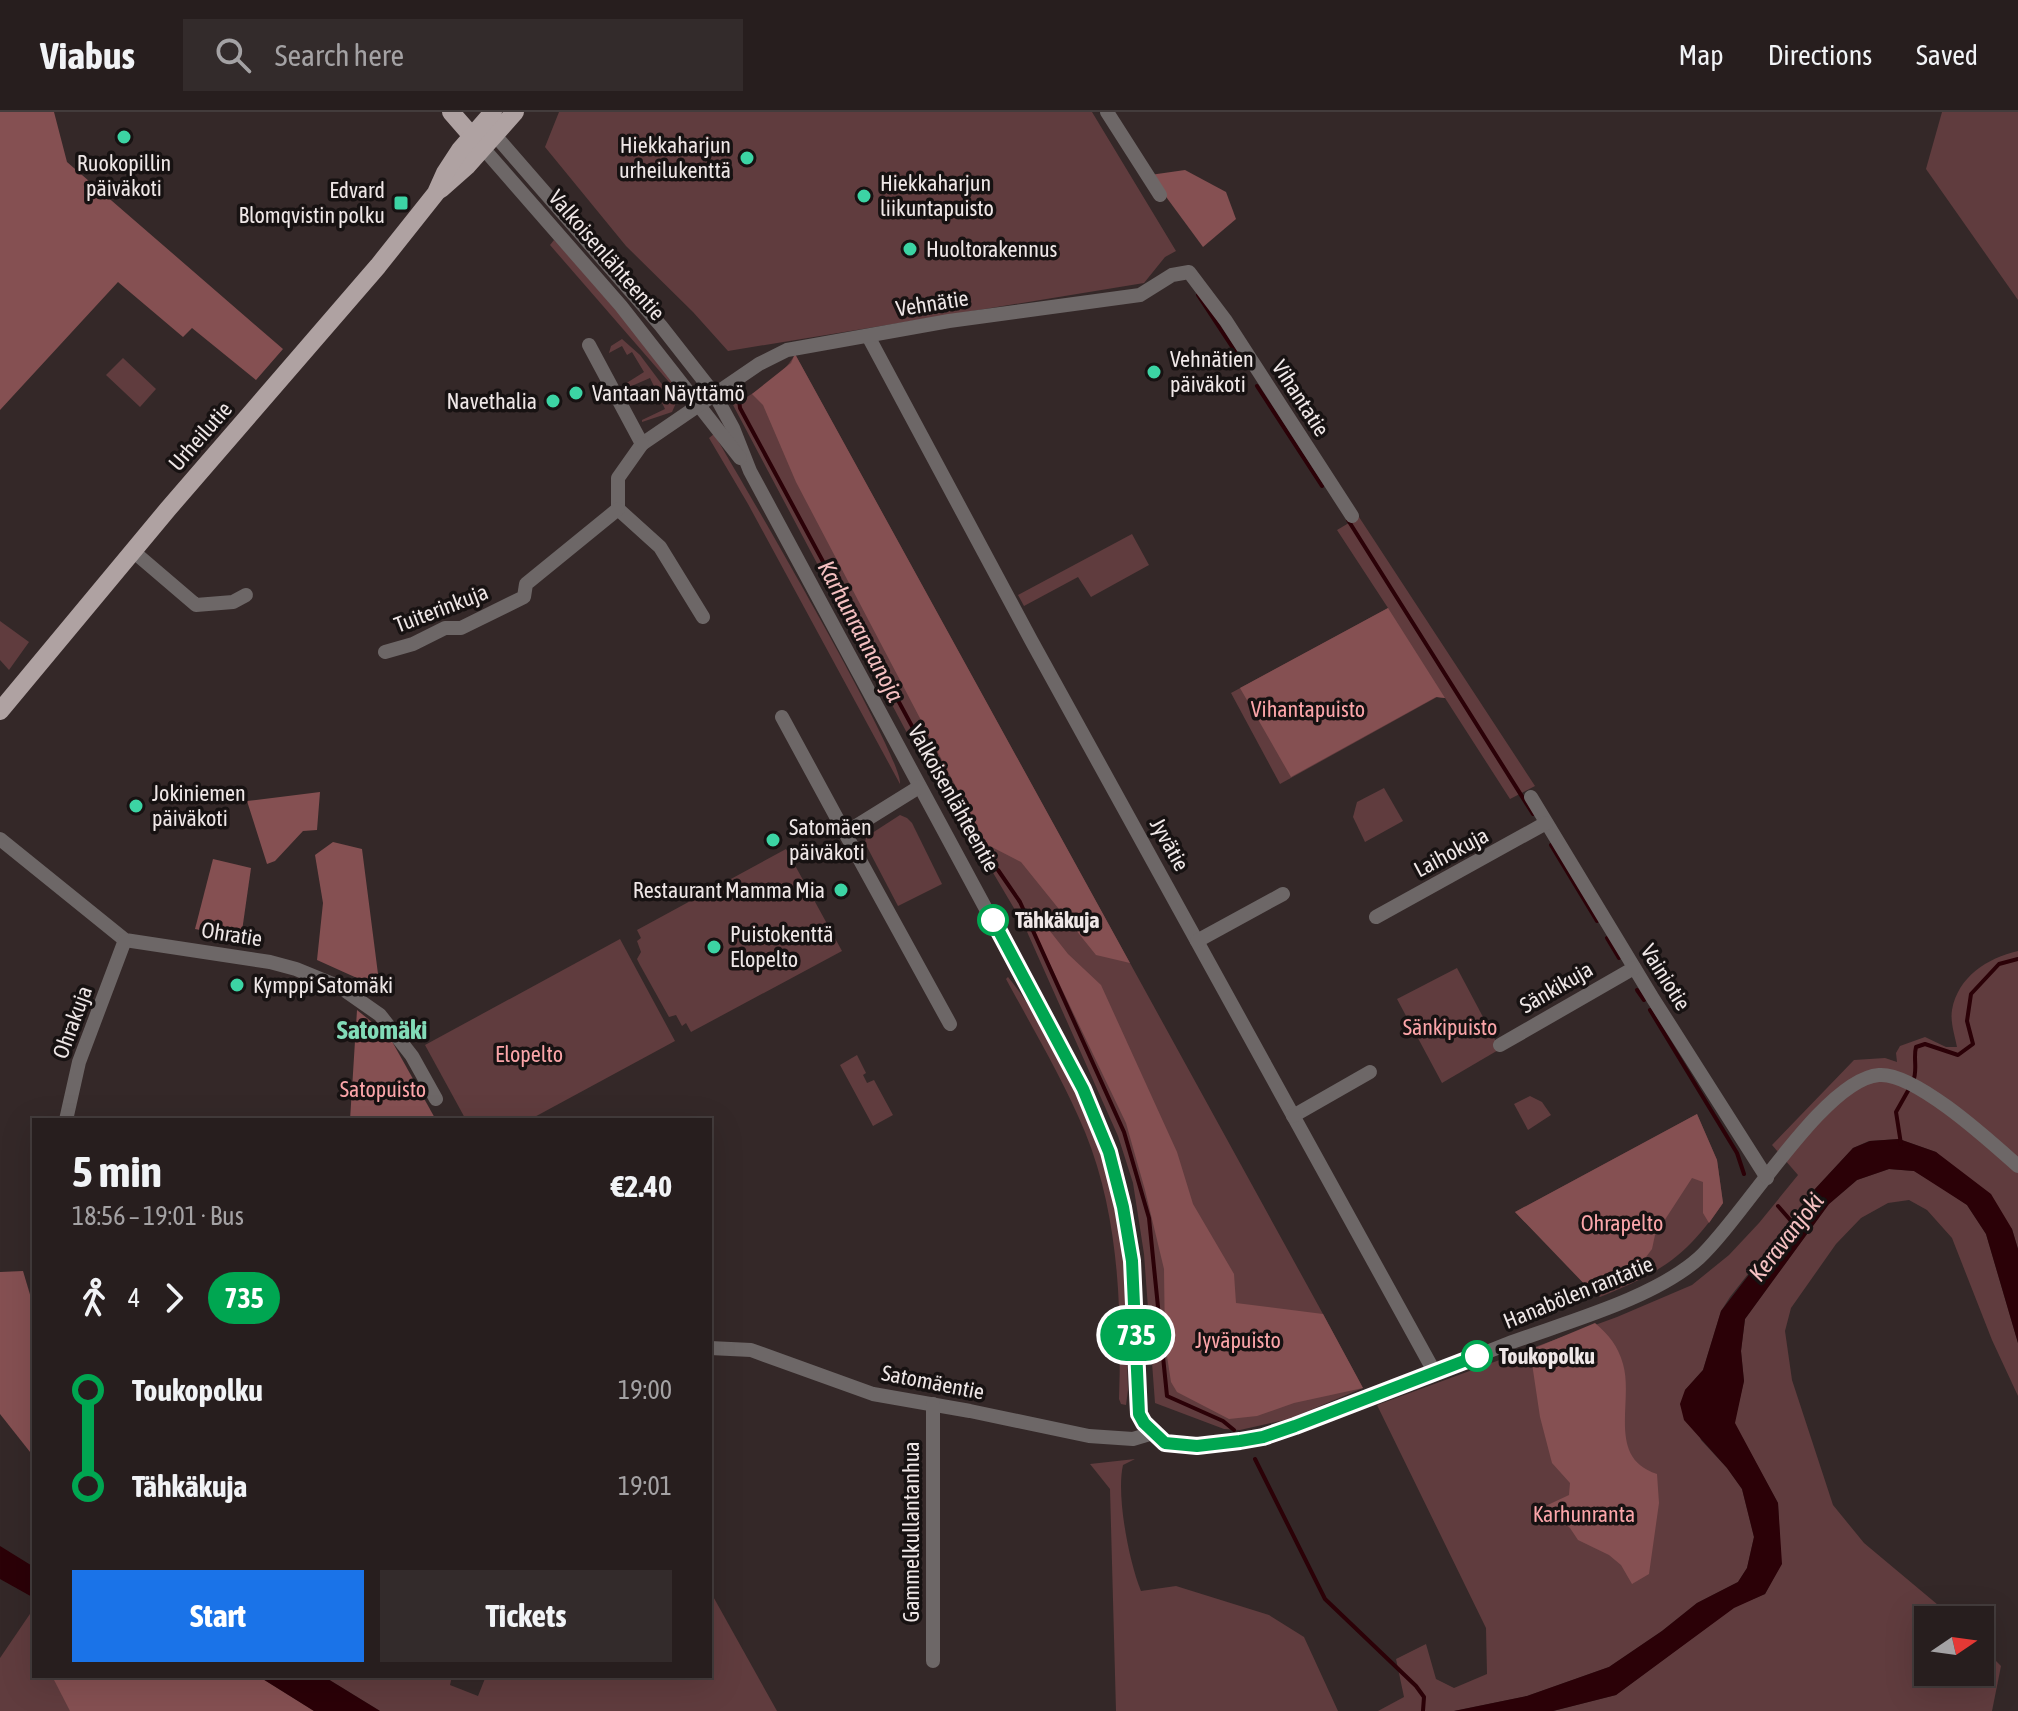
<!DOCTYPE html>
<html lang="en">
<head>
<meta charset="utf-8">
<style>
	:root { --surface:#271e1e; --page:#332b2b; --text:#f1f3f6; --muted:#a4a2a4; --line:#433c3c; --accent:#1a73e8 }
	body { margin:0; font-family:"Asap Condensed",sans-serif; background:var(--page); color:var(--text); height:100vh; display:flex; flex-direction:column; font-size:30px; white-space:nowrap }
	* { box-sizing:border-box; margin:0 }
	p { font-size:26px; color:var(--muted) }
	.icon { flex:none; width:44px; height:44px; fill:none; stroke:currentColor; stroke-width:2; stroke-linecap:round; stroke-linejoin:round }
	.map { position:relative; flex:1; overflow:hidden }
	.panel { position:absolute; left:32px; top:1006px; width:680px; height:560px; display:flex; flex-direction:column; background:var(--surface); border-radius:0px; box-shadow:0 8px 32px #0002,0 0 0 2px var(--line) }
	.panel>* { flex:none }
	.badge { padding:0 16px; border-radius:26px; font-size:28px; line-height:52px }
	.needle { width:52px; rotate:77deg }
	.fabs { position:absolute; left:1914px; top:1494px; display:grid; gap:16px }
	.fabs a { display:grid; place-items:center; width:80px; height:80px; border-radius:0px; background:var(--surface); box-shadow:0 8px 32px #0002,0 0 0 2px var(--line); font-size:40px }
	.map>.badge { position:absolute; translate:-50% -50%; box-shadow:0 0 0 4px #fff }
	.legs { display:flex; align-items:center; gap:12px; height:88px; padding:0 40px; font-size:26px }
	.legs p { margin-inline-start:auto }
	.summary { display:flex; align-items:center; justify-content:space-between; height:136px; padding:0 40px }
	h1 { font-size:44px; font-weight:700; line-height:60px }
	.primary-button { display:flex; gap:16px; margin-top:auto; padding:16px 40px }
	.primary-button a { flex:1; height:92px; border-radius:0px; background:var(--accent); color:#fff; font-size:32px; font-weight:700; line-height:92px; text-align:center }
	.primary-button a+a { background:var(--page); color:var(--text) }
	ul { padding:0 40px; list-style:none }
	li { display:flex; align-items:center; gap:28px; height:96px; font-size:30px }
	li i { display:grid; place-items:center; width:12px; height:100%; margin:0 10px; background:currentColor }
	li i::after { content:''; width:20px; height:20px; margin:-10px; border:6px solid; border-radius:50%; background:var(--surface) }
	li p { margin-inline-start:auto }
	li:first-child i { background:linear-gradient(#0000 50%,currentColor 0) }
	li:last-child i { background:linear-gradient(currentColor 50%,#0000 0) }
	header { display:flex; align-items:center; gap:48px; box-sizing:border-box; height:112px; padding:0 40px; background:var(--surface); border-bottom:2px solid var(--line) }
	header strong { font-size:38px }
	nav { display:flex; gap:44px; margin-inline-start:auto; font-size:28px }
	.search { width:560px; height:72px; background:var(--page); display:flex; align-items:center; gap:20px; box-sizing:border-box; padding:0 28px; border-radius:0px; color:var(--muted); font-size:30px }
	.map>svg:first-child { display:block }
	.green { fill:#603c3e }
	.forest { fill:#855052 }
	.water { fill:#2b0107 }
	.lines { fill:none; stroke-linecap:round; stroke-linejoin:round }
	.stream { stroke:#2b0107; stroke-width:4 }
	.minor { stroke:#6d6767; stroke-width:14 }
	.major { stroke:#afa2a2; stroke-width:18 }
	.line-1-casing { stroke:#fff; stroke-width:18 }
	.line-1 { stroke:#00a651; stroke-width:12 }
	.poi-dot { fill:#3cd4a4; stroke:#171212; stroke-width:3 }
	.stop-1-dot { fill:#fff; stroke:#00a651; stroke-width:4 }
	.labels { text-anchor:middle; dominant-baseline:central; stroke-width:7; stroke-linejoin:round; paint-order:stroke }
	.poi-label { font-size:22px; fill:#efe7e7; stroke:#171212; text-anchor:start }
	.street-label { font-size:22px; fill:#efe7e7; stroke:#171212 }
	.park-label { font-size:22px; fill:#fba5a9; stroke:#171212 }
	.stop-label { font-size:22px; font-weight:bold; fill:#efe7e7; stroke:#171212; text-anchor:start }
	.water-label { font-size:24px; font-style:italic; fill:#f5c0c1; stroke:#171212 }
	.quarter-label { font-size:26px; font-weight:bold; fill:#82dbb8; stroke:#171212 }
</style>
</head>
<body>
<header>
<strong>Viabus</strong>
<div class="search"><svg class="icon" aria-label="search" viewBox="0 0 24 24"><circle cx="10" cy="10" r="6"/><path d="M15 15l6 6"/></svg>Search here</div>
<nav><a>Map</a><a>Directions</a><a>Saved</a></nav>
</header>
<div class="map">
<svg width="2018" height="1599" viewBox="0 0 2018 1599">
	<rect width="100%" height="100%" fill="#342828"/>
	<g class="green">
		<path d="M559 0H1092L1176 139 1165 145 1144 171 728 239 693 200 626 134 545 35Z"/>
		<path d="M1942 0H2018V188L1926 57Z"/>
		<path d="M554 128 597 174 680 275 676 278 550 133Z"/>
		<path d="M622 227 640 243 676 291 672 300 642 310V308L665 297 650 266 627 276 625 272 644 260 632 240 627 243 622 234 609 241 611 234Z"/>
		<path d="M795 242 1323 1202 1363 1276 1289 1307 1240 1318 1224 1317 1155 1291 1144 1142 1133 1071 1118 1024 1024 813 992 759 965 724 907 621 733 293C754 281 784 264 795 242Z"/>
		<path d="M123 246 156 277 140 295 106 263Z"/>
		<path d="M714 322C739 364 904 646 900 672L748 392 709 326Z"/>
		<path d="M1359 405 1535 674 1510 687 1445 586 1437 585 1280 672 1231 581 1388 496 1337 418Z"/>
		<path d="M1132 422 1149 453 1091 485 1078 465 1024 494 1018 483Z"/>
		<path d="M0 509 29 530 9 558 0 548Z"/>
		<path d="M1384 676 1403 709 1365 730 1353 705 1357 690Z"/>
		<path d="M900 703 907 706 912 711 942 772 898 794 865 731 866 725Z"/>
		<path d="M786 737 842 839 691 920 686 911 682 914 676 903 669 905 640 853 637 847 641 840 637 829 641 826 637 818Z"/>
		<path d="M620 827 675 929 529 1008H466L425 933Z"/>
		<path d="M2018 839V1137L2012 1117 1936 1040 1899 1027 1869 1029 1853 1036 1815 1077 1730 1185 1721 1199 1703 1258 1685 1278 1701 1328 1727 1356 1742 1377 1754 1425 1747 1456 1738 1470 1697 1491 1662 1519 1609 1555 1527 1584 1454 1599H1378L1404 1585 1396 1547 1426 1532 1436 1567 1454 1576 1487 1562 1486 1516 1377 1293 1617 1205 1692 1173 1729 1143 1759 1111 1798 1063 1772 1033 1854 948 1885 946 1897 950 1896 941 1900 934 1925 925 1946 935H1957C1955 924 1950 910 1952 898 1958 865 1987 846 2018 839Z"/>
		<path d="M1457 856 1500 937 1442 971 1397 887Z"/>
		<path d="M1008 865C1054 921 1107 1036 1118 1108 1127 1164 1126 1221 1128 1278L1126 1293 1121 1292 1119 1287C1122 1198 1119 1103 1085 1020 1063 967 1033 917 1006 867Z"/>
		<path d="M857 943 866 961 863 963 867 971 874 968 893 1003 873 1014 840 953Z"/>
		<path d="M1530 984 1542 990 1551 1003 1528 1018 1514 992Z"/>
		<path d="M1697 1002 1717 1048 1723 1091C1685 1146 1661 1160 1600 1185L1515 1100Z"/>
		<path d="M1889 1057 1914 1059 1941 1075 1967 1093 1986 1122 2018 1231V1284L1992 1228 1952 1126 1927 1098 1909 1088 1888 1091 1861 1106 1836 1132 1791 1196 1785 1219 1792 1268 1833 1393 1864 1431 1956 1508H1928V1560H1980V1533L2001 1554 1992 1599H1553L1616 1583 1734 1495 1765 1482 1781 1452 1778 1391 1734 1311 1744 1269 1741 1239 1745 1207 1829 1092 1857 1068Z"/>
		<path d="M1135 1347 1123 1353C1116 1383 1129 1450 1141 1479L1176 1474 1269 1503 1304 1525 1338 1599H1116L1110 1377 1090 1352Z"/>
		<path d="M710 1479 777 1599H380L323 1564H452L450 1573 478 1584 486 1564H710Z"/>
		<path d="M34 1496V1564H258L314 1599H0V1546Z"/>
	</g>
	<g class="forest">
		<path d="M0 0H54L67 50 283 237 256 268 192 216 183 225 118 170 0 298Z"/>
		<path d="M1185 58 1226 80 1236 107 1203 135 1150 63Z"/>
		<path d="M795 242 1130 851 1096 843 1021 750 986 732 796 370 763 293 752 282 791 251Z"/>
		<path d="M1388 496 1445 586 1436 585 1291 665 1240 576Z"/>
		<path d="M320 680 317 718 303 719 275 749 267 752 247 689Z"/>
		<path d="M333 730 362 737 378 862 375 868 368 871 317 848 323 791 315 743Z"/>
		<path d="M213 747 251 756 241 826 195 817Z"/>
		<path d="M1031 795 1068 842 1101 873 1177 1040 1193 1092 1234 1162 1236 1191 1323 1202 1363 1276 1294 1291 1257 1304 1229 1307 1177 1280 1171 1270 1165 1231 1164 1157 1145 1078 1126 1011 1026 802Z"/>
		<path d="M357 898 389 924 436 1008H350Z"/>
		<path d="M1697 1002 1717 1048 1723 1091 1709 1111 1703 1101V1070L1692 1066 1655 1123 1652 1137 1637 1157 1591 1179 1515 1100Z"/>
		<path d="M23 1159 34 1196V1345L0 1302V1160Z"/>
		<path d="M1595 1211C1609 1223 1618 1234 1623 1252 1634 1290 1606 1346 1657 1362L1659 1391 1649 1462 1632 1472 1621 1453 1609 1443 1578 1428 1570 1416 1562 1409 1537 1398 1569 1383 1570 1371 1552 1351 1540 1305 1530 1238Z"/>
		<path d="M52 1564H258L314 1599H70Z"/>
	</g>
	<g class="water">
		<path d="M1899 1027 1936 1040 1991 1082 2012 1117 2018 1137V1231L1986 1122 1967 1093 1914 1059 1889 1057 1857 1068 1829 1092 1745 1207 1741 1239 1744 1269 1735 1311 1778 1391 1782 1452 1765 1482 1734 1496 1616 1583 1553 1599H1454L1527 1584 1609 1555 1662 1519 1697 1491 1738 1470 1747 1456 1754 1425 1742 1377 1727 1356 1684 1308 1680 1292 1685 1278 1703 1258 1721 1199 1815 1077 1853 1036 1870 1029Z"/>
		<path d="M0 1434 34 1455V1486L0 1467Z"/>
		<path d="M258 1564H323L380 1599H314Z"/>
	</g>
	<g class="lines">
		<g class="stream">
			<path d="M1198 183 1246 256"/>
			<path d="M1257 274 1322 374"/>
			<path d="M739 288 740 296 960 703 990 746"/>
			<path d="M1348 408 1533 702"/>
			<path d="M1551 733 1597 809"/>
			<path d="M998 758 1020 790 1124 1020 1149 1106 1167 1284 1223 1309 1234 1318"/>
			<path d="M1607 826 1619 846"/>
			<path d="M1637 878 1644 888"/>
			<path d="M1650 898 1737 1041 1744 1062"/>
			<path d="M1913 969C1918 959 1913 946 1916 935L1925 932 1958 943 1973 932 1967 909 1971 882 1999 852 2018 847"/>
			<path d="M1901 1032 1896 1000 1909 977"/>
			<path d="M1778 1094 1792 1110"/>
			<path d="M1255 1347 1325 1487 1416 1574 1424 1585 1423 1599"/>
		</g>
		<g class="minor">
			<path d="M1107 0 1160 83"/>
			<path d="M494 22 661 214 715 283 733 316 750 359 1083 977C1092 997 1102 1018 1109 1039 1138 1123 1136 1215 1139 1302 1151 1327 1172 1335 1198 1334 1253 1332 1299 1312 1349 1293 1402 1273 1455 1253 1507 1232 1566 1210 1653 1187 1699 1146 1743 1106 1824 967 1879 963 1915 960 1991 1030 2018 1054"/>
			<path d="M483 36 621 194 740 346"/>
			<path d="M868 224 1031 528 1435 1261"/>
			<path d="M589 233 642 332 759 252 787 238 949 209 1140 183 1172 163 1189 160 1226 209 1352 404"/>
			<path d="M642 332 618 366V397L660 435 703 505"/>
			<path d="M134 440 196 493 233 490 246 483"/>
			<path d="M385 540 413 532 445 516H461L524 485 526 472 618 397"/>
			<path d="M782 605 845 721"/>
			<path d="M919 675 845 721 950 912"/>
			<path d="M1531 685 1652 885 1767 1066"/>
			<path d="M0 727 125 828 270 850 296 857 340 875 380 903 412 944 436 987"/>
			<path d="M1376 805 1546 711"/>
			<path d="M1197 829 1283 782"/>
			<path d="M1500 933 1634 856"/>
			<path d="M1293 1004 1370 960"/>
			<path d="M66 1008 79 950 125 828"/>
			<path d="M710 1236 751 1238 873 1282 970 1299 1089 1324 1133 1327 1153 1321"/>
			<path d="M933 1549V1292"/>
		</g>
		<g class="major">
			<path d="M451 0 478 31"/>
			<path d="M441 77 467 54 515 0"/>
			<path d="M0 599 168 397 378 154 436 81 445 61 460 38 493 0"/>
		</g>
	</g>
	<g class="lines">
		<defs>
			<path id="line-1" d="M993 808 1083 977 1109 1040 1123 1095 1132 1149 1139 1302 1144 1311 1165 1331 1197 1334 1240 1329 1263 1325 1295 1314 1477 1244"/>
		</defs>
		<use href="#line-1" class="line-1-casing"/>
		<use href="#line-1" class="line-1"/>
	</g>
	<g class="poi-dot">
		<circle cx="124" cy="25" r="8"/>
		<circle cx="747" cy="46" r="8"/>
		<circle cx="864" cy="84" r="8"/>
		<rect x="393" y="83" width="16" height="16" rx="4"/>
		<circle cx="910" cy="137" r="8"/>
		<circle cx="1154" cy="260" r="8"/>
		<circle cx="576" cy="281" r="8"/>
		<circle cx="553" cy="289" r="8"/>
		<circle cx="136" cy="694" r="8"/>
		<circle cx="773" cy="728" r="8"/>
		<circle cx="841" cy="778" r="8"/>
		<circle cx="714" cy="835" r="8"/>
		<circle cx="237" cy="873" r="8"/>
	</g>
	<g class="stop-1-dot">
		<circle cx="993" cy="808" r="14"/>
		<circle cx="1477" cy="1244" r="14"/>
	</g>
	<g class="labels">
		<g class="poi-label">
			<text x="731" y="33" text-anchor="end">Hiekkaharjun<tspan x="731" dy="25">urheilukenttä</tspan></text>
			<text x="124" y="51" text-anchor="middle">Ruokopillin<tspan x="124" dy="25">päiväkoti</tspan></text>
			<text x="880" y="71">Hiekkaharjun<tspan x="880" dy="25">liikuntapuisto</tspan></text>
			<text x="385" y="78" text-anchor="end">Edvard<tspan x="385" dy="25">Blomqvistin polku</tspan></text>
			<text x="926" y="137">Huoltorakennus</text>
			<text x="1170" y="247">Vehnätien<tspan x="1170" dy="25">päiväkoti</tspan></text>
			<text x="592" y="281">Vantaan Näyttämö</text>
			<text x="537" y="289" text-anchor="end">Navethalia</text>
			<text x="152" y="681">Jokiniemen<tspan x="152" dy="25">päiväkoti</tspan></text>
			<text x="789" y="715">Satomäen<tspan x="789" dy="25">päiväkoti</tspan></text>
			<text x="825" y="778" text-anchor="end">Restaurant Mamma Mia</text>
			<text x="730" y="822">Puistokenttä<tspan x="730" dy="25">Elopelto</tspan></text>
			<text x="253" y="873">Kymppi Satomäki</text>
		</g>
		<g class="street-label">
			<text transform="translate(607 143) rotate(49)">Valkoisenlähteentie</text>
			<text transform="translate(932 191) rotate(-9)">Vehnätie</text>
			<text transform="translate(1301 286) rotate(57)">Vihantatie</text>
			<text transform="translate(200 324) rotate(-49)">Urheilutie</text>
			<text transform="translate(441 496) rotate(-21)">Tuiterinkuja</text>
			<text transform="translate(954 686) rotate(61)">Valkoisenlähteentie</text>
			<text transform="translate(1170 732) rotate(61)">Jyvätie</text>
			<text transform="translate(1451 740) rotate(-28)">Laihokuja</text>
			<text transform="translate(232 822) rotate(9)">Ohratie</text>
			<text transform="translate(1666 865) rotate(58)">Vainiotie</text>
			<text transform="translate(1556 875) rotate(-30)">Sänkikuja</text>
			<text transform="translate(72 910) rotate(-70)">Ohrakuja</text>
			<text transform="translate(1578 1180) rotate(-22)">Hanabölen rantatie</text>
			<text transform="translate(933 1270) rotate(11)">Satomäentie</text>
			<text transform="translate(911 1420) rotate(-90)">Gammelkullantanhua</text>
		</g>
		<g class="park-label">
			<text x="1308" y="597">Vihantapuisto</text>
			<text x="1450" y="915">Sänkipuisto</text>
			<text x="529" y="942">Elopelto</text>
			<text x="383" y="977">Satopuisto</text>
			<text x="1622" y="1111">Ohrapelto</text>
			<text x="1238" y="1228">Jyväpuisto</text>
			<text x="1584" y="1402">Karhunranta</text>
		</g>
		<g class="stop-label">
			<text x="1015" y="808">Tähkäkuja</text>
			<text x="1499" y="1244">Toukopolku</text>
		</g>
		<g class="water-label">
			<text transform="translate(861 519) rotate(62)">Karhunrannanoja</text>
			<text transform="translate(1786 1125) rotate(-52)">Keravanjoki</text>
		</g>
		<g class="quarter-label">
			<text x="382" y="918">Satomäki</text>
		</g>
	</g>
</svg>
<div class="fabs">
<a><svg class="needle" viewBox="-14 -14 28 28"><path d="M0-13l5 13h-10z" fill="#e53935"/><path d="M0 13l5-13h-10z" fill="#a4a2a4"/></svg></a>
</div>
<b class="badge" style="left:1136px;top:1223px;background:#00a651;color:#fff">735</b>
<section class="panel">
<div class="summary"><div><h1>5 min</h1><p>18:56 – 19:01 · Bus</p></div><b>€2.40</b></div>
<div class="legs"><svg class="icon" aria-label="walk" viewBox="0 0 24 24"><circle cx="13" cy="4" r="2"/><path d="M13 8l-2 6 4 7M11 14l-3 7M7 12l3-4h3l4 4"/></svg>4<svg class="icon" aria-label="forward" viewBox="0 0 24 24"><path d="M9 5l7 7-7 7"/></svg><b class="badge" style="background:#00a651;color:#fff">735</b></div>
<ul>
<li><i style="color:#00a651"></i><b>Toukopolku</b><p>19:00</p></li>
<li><i style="color:#00a651"></i><b>Tähkäkuja</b><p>19:01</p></li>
</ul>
<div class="primary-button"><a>Start</a><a>Tickets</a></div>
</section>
</div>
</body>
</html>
